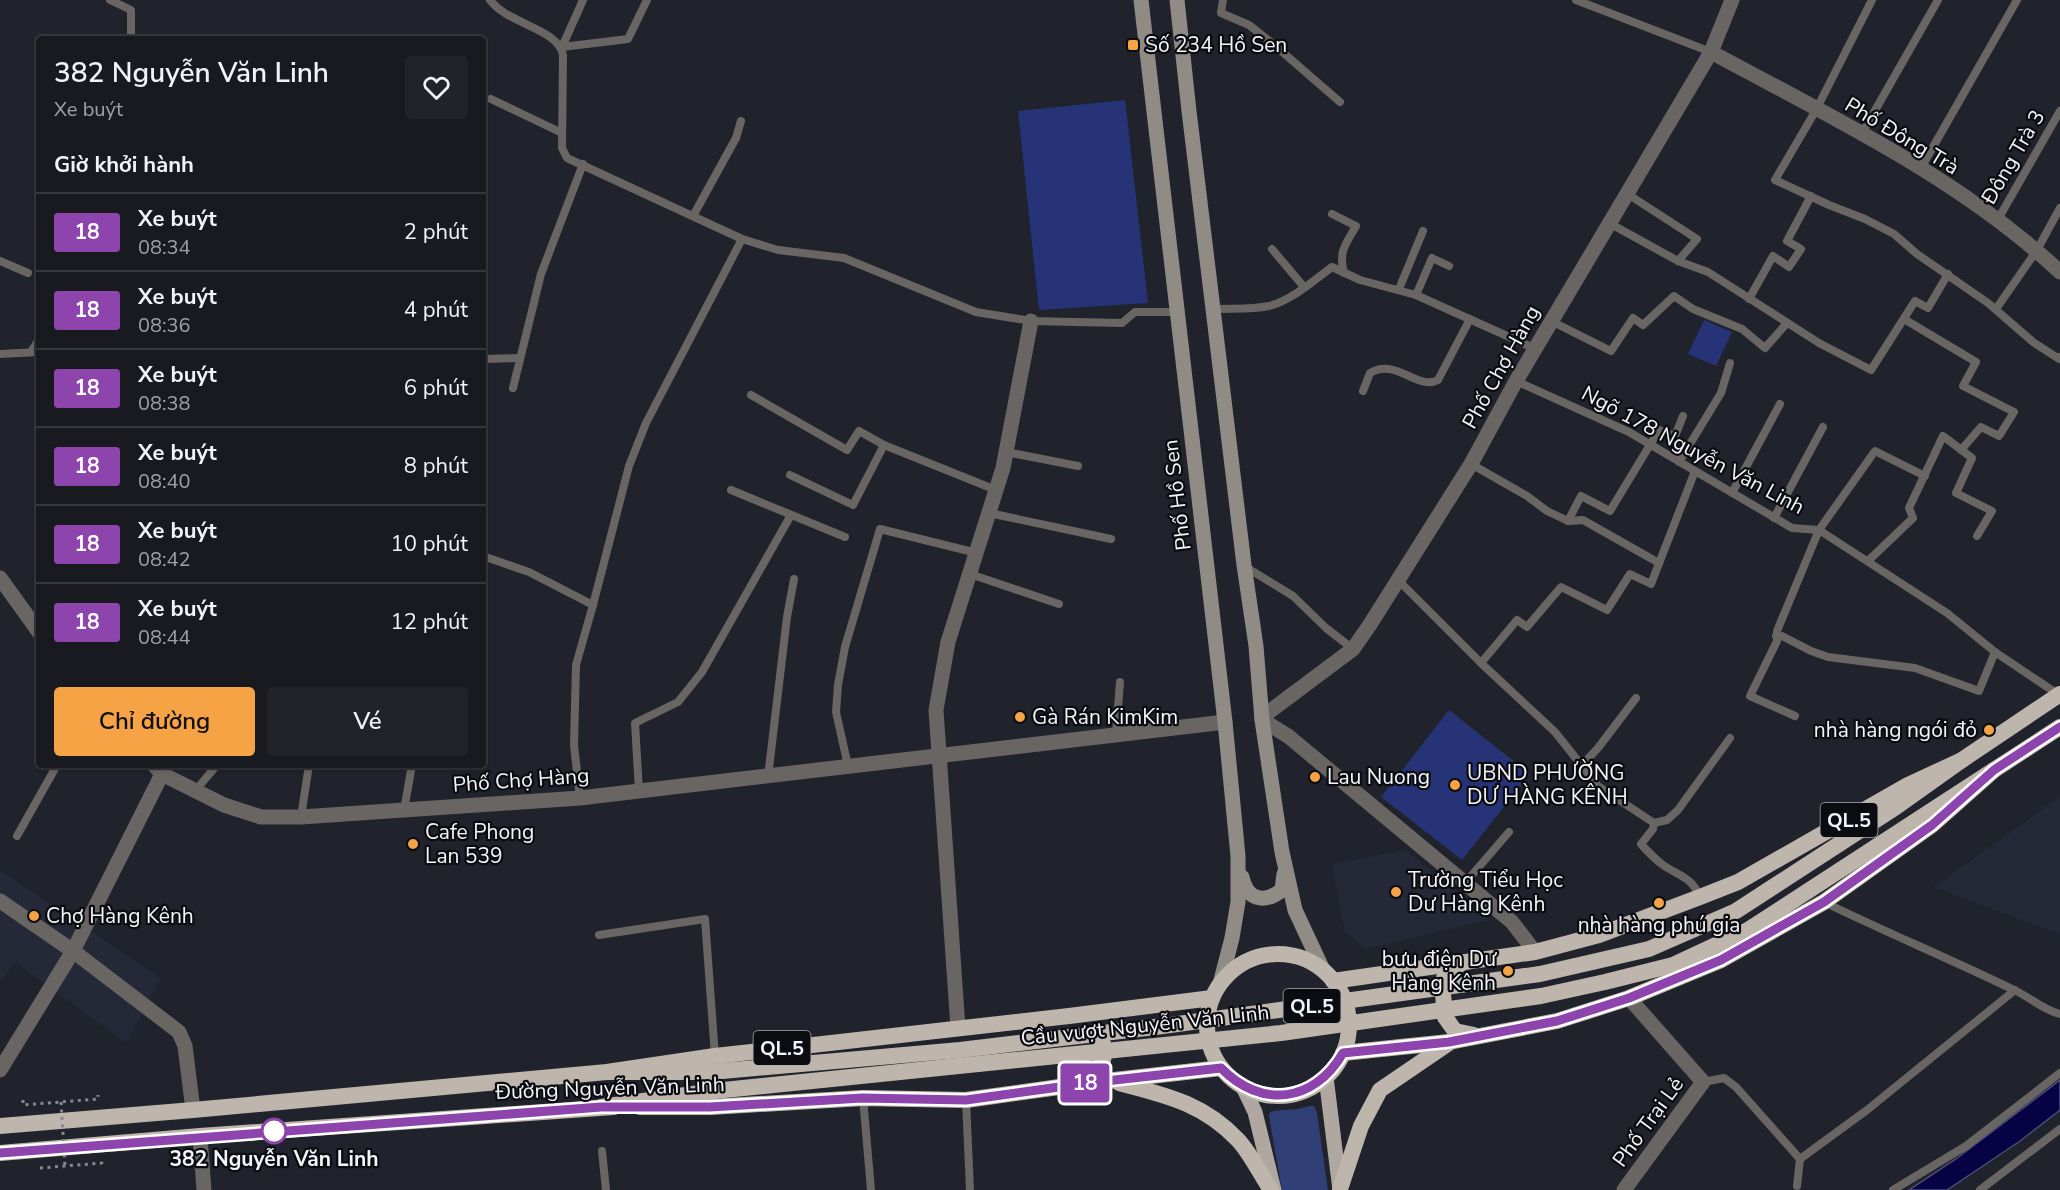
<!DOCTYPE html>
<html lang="vi">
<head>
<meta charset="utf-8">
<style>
	:root { --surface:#181a20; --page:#212329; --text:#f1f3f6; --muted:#9fa1a5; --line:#36383e; --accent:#f5a345 }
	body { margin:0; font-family:"Nunito Sans",sans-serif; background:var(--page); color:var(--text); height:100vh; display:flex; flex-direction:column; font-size:22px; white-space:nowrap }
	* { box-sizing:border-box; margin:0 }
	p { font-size:20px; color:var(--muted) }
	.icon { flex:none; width:33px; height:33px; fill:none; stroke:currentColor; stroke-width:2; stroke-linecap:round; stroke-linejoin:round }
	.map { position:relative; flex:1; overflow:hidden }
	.sheet { position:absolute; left:36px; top:36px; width:450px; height:732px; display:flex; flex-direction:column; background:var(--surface); border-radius:6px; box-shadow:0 2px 4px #0004,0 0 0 2px var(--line) }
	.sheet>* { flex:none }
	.badge { padding:0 12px; border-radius:4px; font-size:21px; line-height:39px }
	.map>.badge { position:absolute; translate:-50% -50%; box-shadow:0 0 0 3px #fff }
	h2 { padding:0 18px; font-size:22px; line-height:54px }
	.round { display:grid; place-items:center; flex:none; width:63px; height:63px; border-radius:6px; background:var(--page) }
	.summary { display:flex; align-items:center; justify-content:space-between; height:102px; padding:0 18px }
	h1 { font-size:28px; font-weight:600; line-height:45px }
	.action { display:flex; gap:12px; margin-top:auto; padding:12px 18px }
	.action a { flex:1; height:69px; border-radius:6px; background:var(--accent); color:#111; font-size:24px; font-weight:600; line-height:69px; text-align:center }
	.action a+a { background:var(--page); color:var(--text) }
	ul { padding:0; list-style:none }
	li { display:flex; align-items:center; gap:18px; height:78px; padding:0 18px; border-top:2px solid var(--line) }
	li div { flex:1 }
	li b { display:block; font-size:22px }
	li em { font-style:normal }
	li .badge { min-width:66px; font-weight:700; text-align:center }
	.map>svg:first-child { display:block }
	.built { fill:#252937 }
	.green { fill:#313f77 }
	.water { fill:#070244; stroke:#4e4b7b; stroke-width:1.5 }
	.building { fill:#263376 }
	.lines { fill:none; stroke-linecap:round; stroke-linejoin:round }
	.path { stroke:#878990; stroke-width:3; stroke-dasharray:3 4.5; stroke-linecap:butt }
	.service { stroke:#696562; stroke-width:8 }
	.minor { stroke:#696562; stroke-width:15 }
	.tertiary { stroke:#696562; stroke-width:15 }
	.secondary { stroke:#918b85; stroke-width:15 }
	.primary { stroke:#b0a8a0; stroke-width:15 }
	.trunk { stroke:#beb5ac; stroke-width:16 }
	.path-bridge { stroke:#878990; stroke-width:3; stroke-dasharray:3 4.5; stroke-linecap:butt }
	.trunk-bridge { stroke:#beb5ac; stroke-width:16 }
	.line-casing { stroke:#fff; stroke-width:14 }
	.line { stroke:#8e44ad; stroke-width:9 }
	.poi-dot { fill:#f5a345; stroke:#0b0c10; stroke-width:2 }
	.stop-dot { fill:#fff; stroke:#8e44ad; stroke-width:3 }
	.labels { text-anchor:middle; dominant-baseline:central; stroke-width:4.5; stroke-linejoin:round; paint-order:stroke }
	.shield { fill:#0b0c10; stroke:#adafb4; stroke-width:1.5 }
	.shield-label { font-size:20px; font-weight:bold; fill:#f3f5fb }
	.poi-label { font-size:21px; fill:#f3f5fb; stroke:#0b0c10; text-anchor:start }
	.street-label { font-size:21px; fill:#f3f5fb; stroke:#0b0c10 }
	.stop-label { font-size:21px; font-weight:bold; fill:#f3f5fb; stroke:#0b0c10 }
</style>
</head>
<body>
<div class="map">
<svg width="2060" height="1190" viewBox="0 0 2060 1190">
	<rect width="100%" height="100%" fill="#20232b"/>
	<g class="built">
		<path d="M2060 797V934L1933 887Z"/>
		<path d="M1405 850H1406L1489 920 1365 949 1345 932 1332 864Z"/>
		<path d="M0 870 161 978 126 1043 16 962 0 981Z"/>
	</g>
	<path class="green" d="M1309 1106H1314L1317 1113 1328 1190H1282L1269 1116 1270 1112C1283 1108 1293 1112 1309 1106Z"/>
	<path class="water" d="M2060 1080V1110L2020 1141 1947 1190H1909L1956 1159Z"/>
	<g class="building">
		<path d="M1125 100 1148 303 1039 310 1018 111Z"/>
		<path d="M1704 320 1732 332 1716 366 1688 354Z"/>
		<path d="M1449 710 1530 774 1462 860 1381 797Z"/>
	</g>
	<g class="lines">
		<g class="path">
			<path d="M23 1100V1105L98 1099V1095"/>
			<path d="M40 1168 102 1163V1166"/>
		</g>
		<g class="service">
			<path d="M110 0 131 10V39"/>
			<path d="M490 0C507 24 558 28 563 55L562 148 567 158 742 239 778 250 844 258 976 312 1031 321 1122 323 1135 312H1177"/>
			<path d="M1223 0 1221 13 1249 25 1272 43 1340 102"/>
			<path d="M1576 0 1711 52"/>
			<path d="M1872 0 1816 110 1775 180 1829 205 1865 219 1894 234 1917 254 1988 303 2033 342 2059 359 2060 357"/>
			<path d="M562 47 628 39 647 0"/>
			<path d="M562 47 583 0"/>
			<path d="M491 99 562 133"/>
			<path d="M1861 135 1938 0"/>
			<path d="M1921 168 2017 0"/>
			<path d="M1626 193 1697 239 1678 261"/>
			<path d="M1332 214 1356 226C1346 244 1338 251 1344 273"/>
			<path d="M693 216 736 138 741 121"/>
			<path d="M1997 221 2060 111"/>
			<path d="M1609 223 1678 261 1708 272 1819 343 1871 370 1915 301 1928 308 1948 274"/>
			<path d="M1272 249 1304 287"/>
			<path d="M0 261 28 273"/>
			<path d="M1399 289 1423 231"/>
			<path d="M1416 295 1432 258 1449 266"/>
			<path d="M1749 299 1773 256 1789 267 1801 249 1787 241 1811 196"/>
			<path d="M1213 309C1231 308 1251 310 1269 306 1292 300 1313 281 1332 267L1360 280 1416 295 1536 349"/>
			<path d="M1996 309 2037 250 2060 208"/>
			<path d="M1904 319 1976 362 1963 386 2014 412 1999 436 1981 427 1961 450"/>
			<path d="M1551 321 1611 351 1633 318 1643 325 1674 296 1693 309 1742 329 1765 348 1787 323"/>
			<path d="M31 352 39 339"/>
			<path d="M0 354 39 352"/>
			<path d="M483 359 520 358"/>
			<path d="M1516 381 1629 432 1792 528 1819 530 1947 613 1995 652 2059 695"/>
			<path d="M513 388 541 274 583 164"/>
			<path d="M1363 391 1370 373C1395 357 1418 391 1438 380L1470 319"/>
			<path d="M751 395 847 450 859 431 884 445"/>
			<path d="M1006 452 1078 466"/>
			<path d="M1679 462 1721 393 1730 363"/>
			<path d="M1471 464 1527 496 1547 511 1568 521 1583 520 1659 563"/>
			<path d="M790 475 853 505 884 445 996 490"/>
			<path d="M731 490 845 537"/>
			<path d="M1732 493 1780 404"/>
			<path d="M989 513 1111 539"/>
			<path d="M1774 518 1823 427"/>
			<path d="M1568 521 1581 496 1610 511 1659 430 1675 436 1683 416"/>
			<path d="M483 556 529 572 593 605 576 665 574 745 580 798"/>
			<path d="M1868 561 1913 518 1909 508 1943 436 1972 458 1956 493 1992 511 1977 536"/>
			<path d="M1244 566 1293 596 1326 628 1353 649"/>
			<path d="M970 574 1059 604"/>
			<path d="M1397 579 1481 663 1555 732 1598 786 1654 823 1667 820 1678 810 1730 738"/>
			<path d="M593 605 629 466 646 423 742 239"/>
			<path d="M1776 636H1782L1811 651 1828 657 1915 668 1979 691 1995 652"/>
			<path d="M1481 663 1517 620 1527 627 1561 587 1607 610 1630 574 1651 584 1695 471"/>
			<path d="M1795 716 1750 696 1777 641V631L1819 530 1875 451 1925 476"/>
			<path d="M1116 734 1120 682"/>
			<path d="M1582 765 1598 748 1636 698"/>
			<path d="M848 766 836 712 838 685 845 647 880 529 977 553"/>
			<path d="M768 777 787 617 794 579"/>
			<path d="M195 791 217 765"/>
			<path d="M639 791 635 723 678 702 702 672 791 515"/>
			<path d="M404 810 412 765"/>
			<path d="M301 817 309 765"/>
			<path d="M1654 823 1653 829 1641 844C1648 852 1655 859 1663 865 1679 876 1692 877 1700 897"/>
			<path d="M17 836 57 765"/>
			<path d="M1465 883 1509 832"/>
			<path d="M1824 902C1887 933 1953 960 2016 991 2031 998 2043 1010 2060 1014"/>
			<path d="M599 935 705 919 715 1056"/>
			<path d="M1703 1082 1724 1078 1736 1087 1800 1159"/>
			<path d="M863 1098 871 1190"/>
			<path d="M966 1100 970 1190"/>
			<path d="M602 1151 606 1190"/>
			<path d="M1797 1186 1800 1159 1867 1110 2015 990"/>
			<path d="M1893 1190 1966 1146 2060 1073"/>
			<path d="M1980 1190 2060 1129"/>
		</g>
		<g class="minor">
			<path d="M1711 52C1831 117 1960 178 2060 272"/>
			<path d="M1262 720 1288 736 1512 922 1535 952"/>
			<path d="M958 1028 936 710 948 642 1003 468 1031 321"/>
			<path d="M200 1136 204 1190"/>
		</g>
		<g class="tertiary">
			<path d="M0 578 39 632"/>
			<path d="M1262 717 1353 649 1369 626 1471 464 1516 381 1711 52 1732 0"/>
			<path d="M154 765 162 774 224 805 261 817H301L580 798 1225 722"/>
			<path d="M0 901 73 951 179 1032 185 1046 193 1110"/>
			<path d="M0 1070 73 951 162 774"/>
			<path d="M1624 1190 1703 1082 1629 998"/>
		</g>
		<g class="secondary">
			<path d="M1141 0 1225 722 1238 856V902L1232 938 1220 984"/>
			<path d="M1177 0 1189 111 1244 565 1256 646 1262 720 1282 852 1295 910 1323 970"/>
			<path d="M1242 877C1247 900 1264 904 1282 890L1284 874"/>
		</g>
		<g class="primary">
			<path d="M1326 1077 1340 1190"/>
			<path d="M1243 1087 1255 1112 1274 1190"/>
		</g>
		<g class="trunk">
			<circle cx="1278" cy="1025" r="71"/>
			<path d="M1462 963 1446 974 1442 982 1445 1017 1455 1031 1474 1035"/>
			<path d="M1333 981 1535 952 1599 935 1700 897 1738 882 1908 785 1962 760 2060 694"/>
			<path d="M1343 1053 1449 1042 1557 1021 1629 998 1721 960 1824 902 1932 825 1994 770 2060 727"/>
			<path d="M1088 1083C1099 1071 1110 1056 1101 1039"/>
			<path d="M1119 1083C1165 1095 1203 1103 1238 1140 1251 1154 1260 1174 1271 1190"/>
			<path d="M640 1107H710L863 1098 966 1100 1088 1083 1221 1068"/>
			<path d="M0 1126 193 1110 607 1072 715 1056 1069 1016 1212 998"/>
			<path d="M0 1153 200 1136 614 1107"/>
			<path d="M1340 1189 1361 1126 1380 1090 1449 1043"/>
		</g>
		<path class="path-bridge" d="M61 1102 65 1166"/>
		<g class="trunk-bridge">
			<path d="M607 1072H711L960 1050 1163 1026 1540 974 1649 949 1736 911 1896 807 1962 760"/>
			<path d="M601 1107 714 1091 1281 1033 1541 996 1605 982 1673 965 1748 930 1994 770"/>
		</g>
	</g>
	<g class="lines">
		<defs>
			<path id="line" d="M0 1153 601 1107H710L862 1098 966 1100 1088 1083 1221 1068C1261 1109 1314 1103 1343 1053L1449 1042 1557 1021 1629 998 1721 960 1824 902 1932 825 1994 770 2060 727"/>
		</defs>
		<use href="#line" class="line-casing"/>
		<use href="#line" class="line"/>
	</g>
	<g class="poi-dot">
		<rect x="1127" y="39" width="12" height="12" rx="3"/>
		<circle cx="1020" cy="717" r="6"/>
		<circle cx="1989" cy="730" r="6"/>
		<circle cx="1315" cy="777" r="6"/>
		<circle cx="1455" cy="785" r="6"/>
		<circle cx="413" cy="844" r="6"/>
		<circle cx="1396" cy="892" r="6"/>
		<circle cx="1659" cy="903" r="6"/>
		<circle cx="34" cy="916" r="6"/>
		<circle cx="1508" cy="971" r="6"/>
	</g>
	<circle class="stop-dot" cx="274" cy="1131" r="12"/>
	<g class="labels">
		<g class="shield">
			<rect x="1820.5" y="803" width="57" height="34" rx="4.5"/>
			<rect x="1283.5" y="989" width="57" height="34" rx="4.5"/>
			<rect x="753.5" y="1031" width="57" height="34" rx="4.5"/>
		</g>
		<g class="shield-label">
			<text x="1849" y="820">QL.5</text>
			<text x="1312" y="1006">QL.5</text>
			<text x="782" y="1048">QL.5</text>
		</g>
		<g class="poi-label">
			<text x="1145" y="45">Số 234 Hồ Sen</text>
			<text x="1032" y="717">Gà Rán KimKim</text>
			<text x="1977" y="730" text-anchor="end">nhà hàng ngói đỏ</text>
			<text x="1467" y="773">UBND PHƯỜNG<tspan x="1467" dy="24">DƯ HÀNG KÊNH</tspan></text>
			<text x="1327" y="777">Lau Nuong</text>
			<text x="425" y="832">Cafe Phong<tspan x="425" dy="24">Lan 539</tspan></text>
			<text x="1408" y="880">Trường Tiểu Học<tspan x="1408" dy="24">Dư Hàng Kênh</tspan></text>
			<text x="46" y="916">Chợ Hàng Kênh</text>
			<text x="1659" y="925" text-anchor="middle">nhà hàng phú gia</text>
			<text x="1496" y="959" text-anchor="end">bưu điện Dư<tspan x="1496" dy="24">Hàng Kênh</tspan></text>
		</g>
		<g class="street-label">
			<text transform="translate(1902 136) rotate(31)">Phố Đông Trà</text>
			<text transform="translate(2013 157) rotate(-60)">Đông Trà 3</text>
			<text transform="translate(1501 367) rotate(-61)">Phố Chợ Hàng</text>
			<text transform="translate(1693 450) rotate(28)">Ngõ 178 Nguyễn Văn Linh</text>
			<text transform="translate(1177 495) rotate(-97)">Phố Hồ Sen</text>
			<text transform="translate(521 780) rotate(-4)">Phố Chợ Hàng</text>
			<text transform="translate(1145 1025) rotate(-6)">Cầu vượt Nguyễn Văn Linh</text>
			<text transform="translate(610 1088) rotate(-2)">Đường Nguyễn Văn Linh</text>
			<text transform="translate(1648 1122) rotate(-54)">Phố Trại Lẻ</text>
		</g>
		<g class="stop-label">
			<text x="274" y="1159">382 Nguyễn Văn Linh</text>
		</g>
	</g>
</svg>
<b class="badge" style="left:1085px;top:1083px;background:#8e44ad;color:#fff">18</b>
<section class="sheet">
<div class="summary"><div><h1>382 Nguyễn Văn Linh</h1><p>Xe buýt</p></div><a class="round"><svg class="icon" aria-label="heart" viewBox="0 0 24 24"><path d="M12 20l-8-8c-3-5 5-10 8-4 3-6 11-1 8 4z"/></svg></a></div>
<h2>Giờ khởi hành</h2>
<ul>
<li><span class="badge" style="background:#8e44ad;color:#fff">18</span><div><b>Xe buýt</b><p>08:34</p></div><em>2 phút</em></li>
<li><span class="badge" style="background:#8e44ad;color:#fff">18</span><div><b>Xe buýt</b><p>08:36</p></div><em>4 phút</em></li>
<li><span class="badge" style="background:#8e44ad;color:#fff">18</span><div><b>Xe buýt</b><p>08:38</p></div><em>6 phút</em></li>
<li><span class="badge" style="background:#8e44ad;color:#fff">18</span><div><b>Xe buýt</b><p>08:40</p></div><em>8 phút</em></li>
<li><span class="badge" style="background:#8e44ad;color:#fff">18</span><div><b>Xe buýt</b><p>08:42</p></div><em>10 phút</em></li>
<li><span class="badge" style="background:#8e44ad;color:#fff">18</span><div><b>Xe buýt</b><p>08:44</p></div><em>12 phút</em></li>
</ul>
<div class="action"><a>Chỉ đường</a><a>Vé</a></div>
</section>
</div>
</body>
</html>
